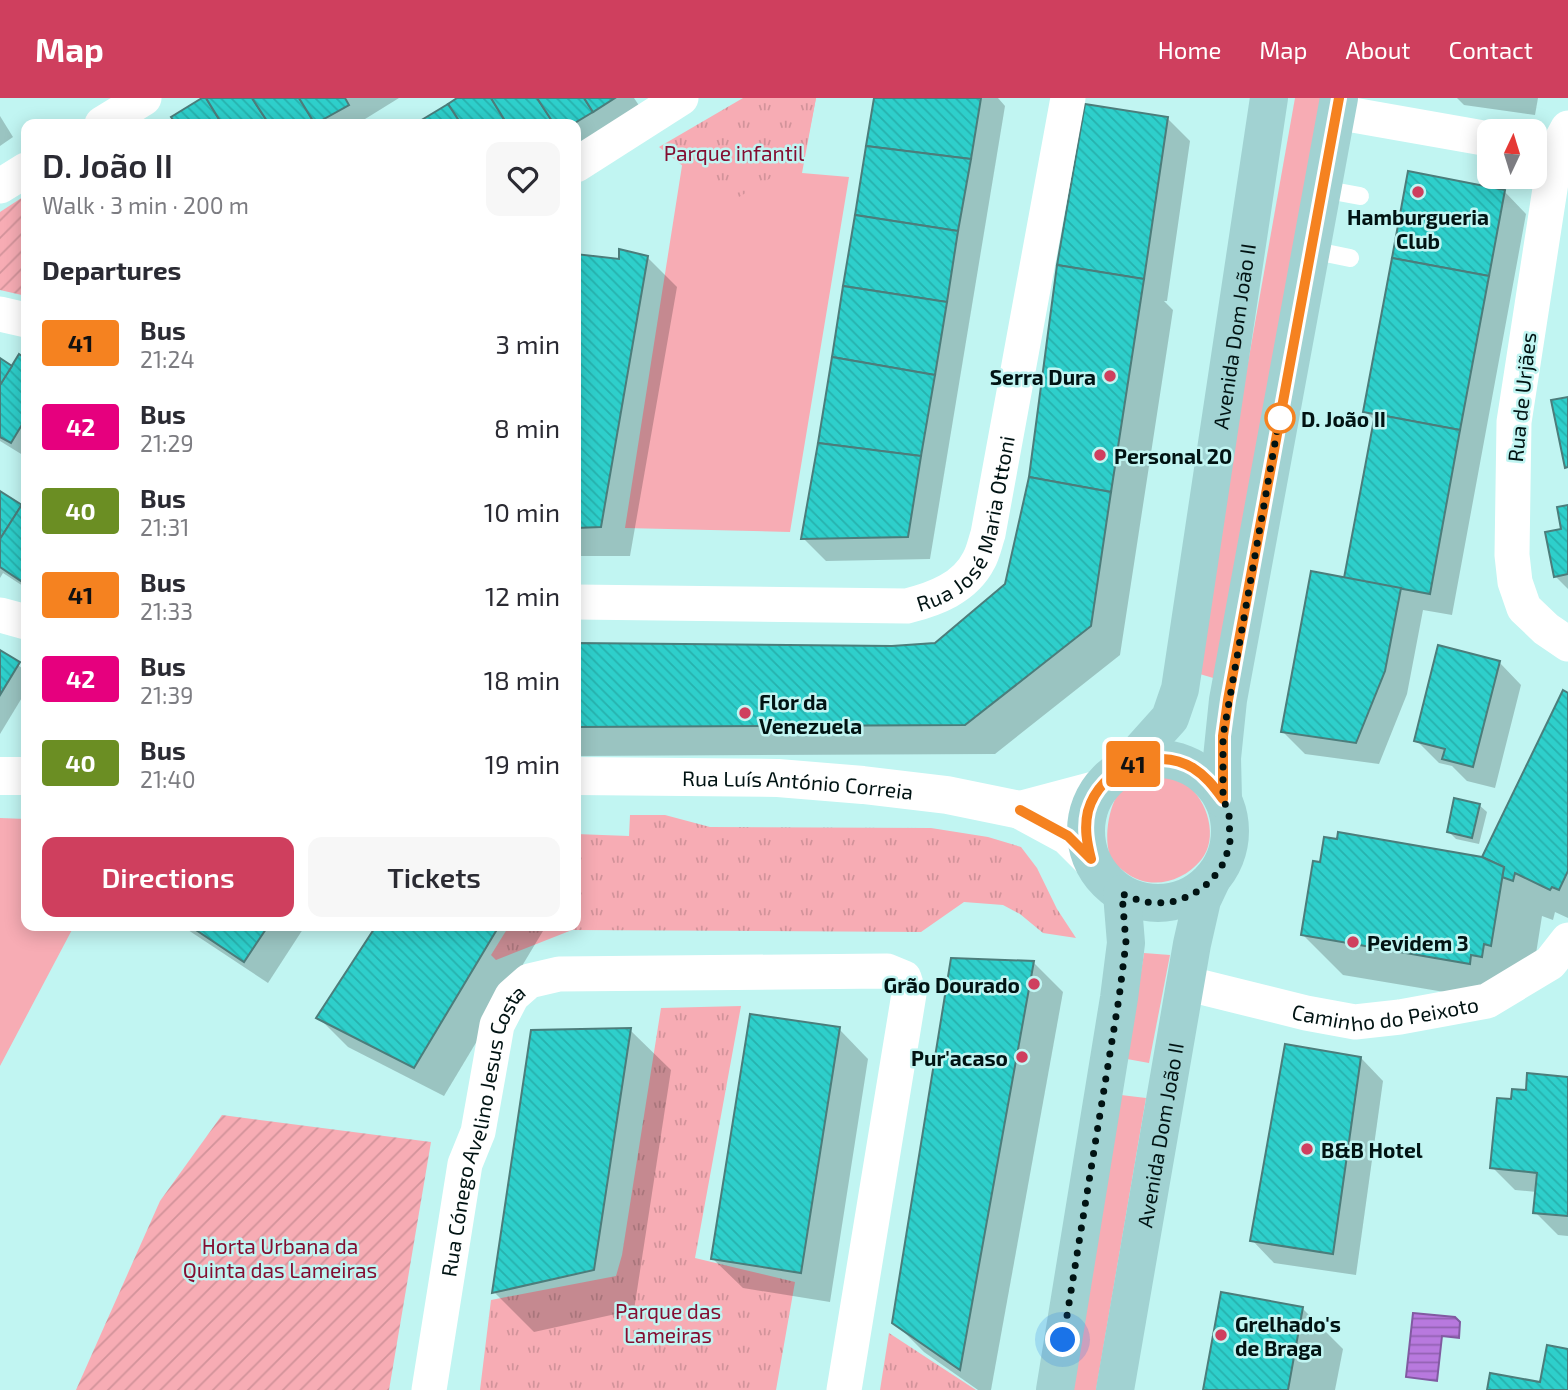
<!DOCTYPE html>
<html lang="en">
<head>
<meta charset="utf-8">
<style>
	:root { --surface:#fff; --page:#f7f7f7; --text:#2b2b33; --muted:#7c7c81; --accent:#cf3f5e }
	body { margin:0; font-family:"Exo 2",sans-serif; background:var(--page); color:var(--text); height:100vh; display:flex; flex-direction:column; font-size:26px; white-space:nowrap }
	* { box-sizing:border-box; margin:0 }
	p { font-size:23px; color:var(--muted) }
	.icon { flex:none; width:38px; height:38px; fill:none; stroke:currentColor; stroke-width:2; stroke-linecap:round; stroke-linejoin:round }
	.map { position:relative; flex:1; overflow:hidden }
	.panel { position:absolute; left:21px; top:21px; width:560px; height:812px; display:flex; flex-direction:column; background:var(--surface); border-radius:14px; box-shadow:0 4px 18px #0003 }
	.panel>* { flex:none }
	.badge { padding:0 14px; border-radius:5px; font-size:24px; line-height:46px }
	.needle { width:46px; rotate:4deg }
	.buttons { position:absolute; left:1477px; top:21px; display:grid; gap:14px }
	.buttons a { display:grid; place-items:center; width:70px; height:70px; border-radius:14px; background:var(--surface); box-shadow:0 4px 18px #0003; font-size:35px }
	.you { position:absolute; width:35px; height:35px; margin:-18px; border:5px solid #fff; border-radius:50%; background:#1a73e8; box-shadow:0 0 0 10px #1a73e833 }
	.map>.badge { position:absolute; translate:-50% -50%; box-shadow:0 0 0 4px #fff }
	h2 { padding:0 21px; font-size:26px; line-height:63px }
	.round { display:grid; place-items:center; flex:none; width:74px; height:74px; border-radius:14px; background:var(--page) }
	.headline { display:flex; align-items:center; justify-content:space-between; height:119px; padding:0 21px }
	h1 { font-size:33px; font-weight:600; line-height:52px }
	.cta { display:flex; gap:14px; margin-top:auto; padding:14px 21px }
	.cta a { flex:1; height:80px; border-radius:14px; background:var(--accent); color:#fff; font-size:28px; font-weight:600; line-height:80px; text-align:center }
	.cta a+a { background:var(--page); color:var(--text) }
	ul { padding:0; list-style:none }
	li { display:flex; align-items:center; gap:21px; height:84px; padding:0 21px }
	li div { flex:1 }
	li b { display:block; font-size:26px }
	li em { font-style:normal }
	li .badge { min-width:77px; font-weight:700; text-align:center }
	header { display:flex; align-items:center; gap:42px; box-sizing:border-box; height:98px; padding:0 35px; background:var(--accent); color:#fff }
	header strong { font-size:33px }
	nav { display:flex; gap:38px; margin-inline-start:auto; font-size:24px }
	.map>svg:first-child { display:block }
	.grass { fill:#f7acb4 }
	.park { fill:url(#park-tufts) }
	.garden { fill:url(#garden-furrows) }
	.water { fill:url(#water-rules); stroke:#815aa1; stroke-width:2 }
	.shadow { fill:#0003 }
	.building { fill:url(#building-back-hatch); stroke:#4c7d7b; stroke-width:2 }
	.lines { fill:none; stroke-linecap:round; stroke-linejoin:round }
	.service { stroke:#fff; stroke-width:18 }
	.minor { stroke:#fff; stroke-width:35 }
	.tertiary { stroke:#fff; stroke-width:38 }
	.secondary { stroke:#a1d2d2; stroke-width:38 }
	.line-casing { stroke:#fff; stroke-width:16 }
	.line { stroke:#f58220; stroke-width:10 }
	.walk { stroke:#011313; stroke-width:7; stroke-dasharray:0 12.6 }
	.poi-dot { fill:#cf3f5e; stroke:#c1f5f2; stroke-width:2.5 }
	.stop-dot { fill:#fff; stroke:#f58220; stroke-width:3.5 }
	.labels { text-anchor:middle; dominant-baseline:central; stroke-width:5; stroke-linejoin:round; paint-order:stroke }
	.park-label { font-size:21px; fill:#840e31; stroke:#c1f5f2 }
	.poi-label { font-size:21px; font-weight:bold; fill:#011313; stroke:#c1f5f2; text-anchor:start }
	.street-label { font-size:21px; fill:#011313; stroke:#c1f5f2 }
	.stop-label { font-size:21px; font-weight:bold; fill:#011313; stroke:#c1f5f2; text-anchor:start }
</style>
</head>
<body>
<header>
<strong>Map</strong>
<nav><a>Home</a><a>Map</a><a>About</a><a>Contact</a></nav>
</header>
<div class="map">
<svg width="1568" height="1292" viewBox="0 0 1568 1292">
	<defs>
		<pattern id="park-tufts" width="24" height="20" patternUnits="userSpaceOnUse" patternTransform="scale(1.75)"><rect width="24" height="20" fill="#f7acb4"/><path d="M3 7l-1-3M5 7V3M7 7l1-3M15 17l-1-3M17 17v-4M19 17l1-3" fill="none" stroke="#d2939a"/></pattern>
		<pattern id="garden-furrows" width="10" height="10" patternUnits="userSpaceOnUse" patternTransform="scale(1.75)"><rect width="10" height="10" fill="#f7acb4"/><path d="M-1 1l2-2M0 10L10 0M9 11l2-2" fill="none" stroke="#d2939a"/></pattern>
		<pattern id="water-rules" width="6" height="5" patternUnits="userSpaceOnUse" patternTransform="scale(1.75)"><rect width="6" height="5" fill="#b879de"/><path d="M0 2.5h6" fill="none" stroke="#9362b3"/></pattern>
		<pattern id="building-back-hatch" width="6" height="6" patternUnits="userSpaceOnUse" patternTransform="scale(1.75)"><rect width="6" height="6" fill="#2ecfcb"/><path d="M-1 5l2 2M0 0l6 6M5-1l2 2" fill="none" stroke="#27b1ad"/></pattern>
	</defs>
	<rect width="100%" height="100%" fill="#c1f5f2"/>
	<g class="grass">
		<path d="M747 0H816L802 75 849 79 790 434 625 430 687 36Z"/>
		<path d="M1295 0H1322L1220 582 1193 574Z"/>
		<path d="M1166 678C1172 681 1181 682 1186 686 1208 702 1219 741 1201 762 1182 785 1149 793 1125 774 1121 771 1115 767 1113 764 1102 746 1108 707 1121 692 1131 680 1152 680 1166 678Z"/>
		<path d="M0 720 26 721V828H74L0 968Z"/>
		<path d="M1144 855 1170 857 1149 965 1127 961Z"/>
		<path d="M1121 997 1146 1000 1096 1292H1070Z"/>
	</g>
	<g class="park">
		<path d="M743 0H816L804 60 729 105 659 49Z"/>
		<path d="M630 717H665L710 729 931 730 988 739 1021 749 1037 770 1057 811 1076 840 1043 835 1020 816 1003 807 964 804 921 834 572 832 496 862 491 857 509 828H576V736L629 738Z"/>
		<path d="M741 908 695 1160 795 1184 776 1292H480L491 1202 616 1178 622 1157 661 910Z"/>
		<path d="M889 1235 976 1292H880Z"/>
	</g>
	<g class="garden">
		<path d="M26 97V198L0 192V114Z"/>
		<path d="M222 1017 431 1044 389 1292H76L160 1103Z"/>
	</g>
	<path class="water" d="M1413 1215 1455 1219 1460 1224 1459 1240 1442 1238 1437 1283 1406 1279Z"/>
	<g class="shadow">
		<path d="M205 0H399L357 26H163Z"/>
		<path d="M460 0H634L640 9 576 48V26H418Z"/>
		<path d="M876 0H998L1005 8 930 461 826 463 803 440Z"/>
		<path d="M1457 0H1538L1535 17 1464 7Z"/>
		<path d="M0 18 13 39 0 48Z"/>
		<path d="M1167 20 1190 43 1167 203H1164L1173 212 1120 557 995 656 576 658V547L892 550 936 546 1006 487Z"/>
		<path d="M1504 93 1526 116 1452 517 1423 512 1407 596 1379 666 1305 656 1283 634 1346 482 1375 323 1365 313Z"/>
		<path d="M576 157 620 163 648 160 677 189 630 458H576Z"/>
		<path d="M20 259 26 263V359L0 343V262L13 270Z"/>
		<path d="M0 395 22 409 26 403V490L3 475 0 480Z"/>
		<path d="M1568 408V491L1555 478Z"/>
		<path d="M0 554 26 573V593L0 636Z"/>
		<path d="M1499 564 1521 587 1495 690 1467 683 1452 668 1439 665 1416 642Z"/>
		<path d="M1568 597V820L1555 814 1553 822 1542 818 1531 887 1510 905 1343 877 1303 837 1483 761Z"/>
		<path d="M1479 707 1487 714 1479 746 1456 741 1449 734Z"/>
		<path d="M182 828H305L268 885Z"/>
		<path d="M378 828H546L444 998 348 949 318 919Z"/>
		<path d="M1034 865 1063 894 991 1292H978L924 1254 894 1224Z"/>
		<path d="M839 931 868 961 830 1204 743 1190 713 1161Z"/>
		<path d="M630 932 671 972 634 1212 534 1234 494 1194Z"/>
		<path d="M1361 960 1383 983 1356 1177 1274 1165 1252 1142Z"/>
		<path d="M1568 981V1138L1558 1137 1535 1114 1537 1094 1515 1092 1492 1069 1512 1003 1527 994Z"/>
		<path d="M1302 1210 1343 1251 1335 1292H1204Z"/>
	</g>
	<g class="building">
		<path d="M202 0H206L222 26H176L171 19Z"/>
		<path d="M206 0H252L269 26H222Z"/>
		<path d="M252 0H299L315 26H269Z"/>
		<path d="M299 0H345L349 7 315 26Z"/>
		<path d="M457 0H491L507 26H461L448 6Z"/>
		<path d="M491 0H537L554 26H507Z"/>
		<path d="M537 0H584L593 14 573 26H554Z"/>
		<path d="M584 0H615L593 14Z"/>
		<path d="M874 0H981L971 61 866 48Z"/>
		<path d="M448 6 461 26H415Z"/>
		<path d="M1085 6 1168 19 1144 181 1057 167Z"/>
		<path d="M866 48 971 61 958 133 855 117Z"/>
		<path d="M1408 73 1505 92 1489 178 1392 160Z"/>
		<path d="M855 117 958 133 947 204 843 188Z"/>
		<path d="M619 151 648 158 601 429 576 430V156L619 161Z"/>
		<path d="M1392 160 1489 178 1460 332 1363 314Z"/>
		<path d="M1057 167 1144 181 1111 394 1029 379Z"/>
		<path d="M843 188 947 204 935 277 832 259Z"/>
		<path d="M19 256 26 261V320L11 345 0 339V287Z"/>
		<path d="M832 259 935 277 921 358 818 345Z"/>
		<path d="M0 260 12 268 0 287Z"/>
		<path d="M1568 299V369L1565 370 1551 302Z"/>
		<path d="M1375 316 1460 332 1430 496 1344 480Z"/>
		<path d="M818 345 921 358 908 439 801 441Z"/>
		<path d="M1029 379 1111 394 1091 528 965 627 576 629V545L892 548 935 545 1005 486Z"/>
		<path d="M0 393 22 407 0 441Z"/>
		<path d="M26 400V475L21 483 0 469V441Z"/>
		<path d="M1568 407V476L1554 479 1545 434 1561 431 1557 409Z"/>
		<path d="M1311 473 1401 490 1385 573 1356 645 1281 634Z"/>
		<path d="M1438 547 1500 563 1473 669 1442 661 1445 651 1414 643Z"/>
		<path d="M0 552 20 564 0 597Z"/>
		<path d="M1563 592 1568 595V773L1559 792 1552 789 1550 792 1515 775 1513 783 1502 779 1504 769 1482 759Z"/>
		<path d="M1454 700 1480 706 1472 740 1447 734Z"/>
		<path d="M1338 734 1482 759 1504 769 1491 848 1484 846 1482 859 1471 857 1470 866 1301 837 1313 763 1320 764 1324 739 1337 741Z"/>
		<path d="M190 828H268L244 864Z"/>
		<path d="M376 828H499L414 970 316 920Z"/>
		<path d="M951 860 1034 863 960 1272 892 1225Z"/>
		<path d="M750 916 840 929 801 1175 711 1161Z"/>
		<path d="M631 930 594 1172 492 1195 531 932Z"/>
		<path d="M1285 946 1361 959 1333 1156 1250 1143Z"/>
		<path d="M1527 975 1568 979V1118L1533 1115 1537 1075 1490 1070 1497 1000 1511 1001 1512 991 1526 992Z"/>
		<path d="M1221 1194 1303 1209 1288 1292H1203Z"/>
		<path d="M1547 1247 1568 1251V1292H1487L1490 1275 1540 1284Z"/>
	</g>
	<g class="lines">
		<g class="service">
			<path d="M1322 91 1360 98"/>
			<path d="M1311 152 1350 160"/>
		</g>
		<g class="minor">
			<path d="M1336 14 1489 41"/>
			<path d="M102 26 144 0"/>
			<path d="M1568 30 1556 52 1514 324 1512 457 1515 484 1524 510 1546 531 1568 546"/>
			<path d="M576 67 681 0"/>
			<path d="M0 88 26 72"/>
			<path d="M0 216 26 222"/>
			<path id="s1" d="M576 504 907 508C935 501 965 490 979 462 983 455 985 445 988 436L1068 0"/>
			<path d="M0 517 26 524"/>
			<path id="s2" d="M1185 885 1306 915 1355 924 1400 919 1487 903 1550 865 1568 842"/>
			<path id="s3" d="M429 1292 465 1066 478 1034 497 927 512 898 529 883 559 876 887 873 904 880 909 896 844 1292"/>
		</g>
		<g class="tertiary">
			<path d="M0 678H26"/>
			<path id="s4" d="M576 678 778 680 863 687 947 697 1020 712 1068 738 1091 761"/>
			<path d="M1020 712 1099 691"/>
		</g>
		<g class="secondary">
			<circle cx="1158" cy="733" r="72"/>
			<path id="s5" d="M1127 668 1170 620 1180 591 1269 0"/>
			<path d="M1223 701 1222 660 1228 602 1339 0"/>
			<path d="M1055 1292 1119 900 1126 845 1122 796"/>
			<path id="s6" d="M1115 1292 1192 846 1202 802 1211 783"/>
		</g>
	</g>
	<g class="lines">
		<defs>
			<path id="line" d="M1020 712 1068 738 1091 761C1087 745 1084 730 1088 713 1100 670 1155 647 1193 670 1206 678 1214 689 1223 701V638L1228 602 1339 0"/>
		</defs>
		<use href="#line" class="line-casing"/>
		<use href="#line" class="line"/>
		<path class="walk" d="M1063 1242 1119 900 1126 845 1122 796 1144 804 1169 805 1192 797 1211 783 1223 766 1230 747 1229 715 1223 701V638L1281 311 1280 320"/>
	</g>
	<g class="poi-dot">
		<circle cx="1418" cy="94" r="7"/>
		<circle cx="1110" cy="278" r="7"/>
		<circle cx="1100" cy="357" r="7"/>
		<circle cx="745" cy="615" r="7"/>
		<circle cx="1353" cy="844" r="7"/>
		<circle cx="1034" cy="886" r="7"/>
		<circle cx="1022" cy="959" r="7"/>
		<circle cx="1307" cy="1051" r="7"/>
		<circle cx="1221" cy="1237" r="7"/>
	</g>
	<circle class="stop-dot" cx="1280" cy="320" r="14"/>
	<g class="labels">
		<g class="park-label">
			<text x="734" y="54">Parque infantil</text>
			<text x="280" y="1147">Horta Urbana da<tspan x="280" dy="24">Quinta das Lameiras</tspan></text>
			<text x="668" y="1212">Parque das<tspan x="668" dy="24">Lameiras</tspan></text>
		</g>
		<g class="poi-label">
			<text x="1418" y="118" text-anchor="middle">Hamburgueria<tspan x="1418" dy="24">Club</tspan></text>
			<text x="1096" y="278" text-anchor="end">Serra Dura</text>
			<text x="1114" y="357">Personal 20</text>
			<text x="759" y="603">Flor da<tspan x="759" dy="24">Venezuela</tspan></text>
			<text x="1367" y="844">Pevidem 3</text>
			<text x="1020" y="886" text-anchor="end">Grão Dourado</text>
			<text x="1008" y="959" text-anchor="end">Pur'acaso</text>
			<text x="1321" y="1051">B&amp;B Hotel</text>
			<text x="1235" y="1225">Grelhado's<tspan x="1235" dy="24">de Braga</tspan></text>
		</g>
		<g class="street-label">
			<text stroke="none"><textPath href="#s5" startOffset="452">Avenida Dom João II</textPath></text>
			<text transform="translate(1521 299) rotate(-84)">Rua de Urjães</text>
			<text stroke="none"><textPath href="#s1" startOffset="444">Rua José Maria Ottoni</textPath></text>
			<text stroke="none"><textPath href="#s4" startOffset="222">Rua Luís António Correia</textPath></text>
			<text stroke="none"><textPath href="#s2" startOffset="205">Caminho do Peixoto</textPath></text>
			<text stroke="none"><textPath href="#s3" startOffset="266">Rua Cónego Avelino Jesus Costa</textPath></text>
			<text stroke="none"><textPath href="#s6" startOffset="259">Avenida Dom João II</textPath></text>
		</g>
		<g class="stop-label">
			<text x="1301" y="320">D. João II</text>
		</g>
	</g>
</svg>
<div class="buttons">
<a><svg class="needle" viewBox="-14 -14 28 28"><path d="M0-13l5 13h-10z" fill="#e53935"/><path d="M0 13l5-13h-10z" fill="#7c7c81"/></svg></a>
</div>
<div class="you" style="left:1063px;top:1242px"></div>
<b class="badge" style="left:1133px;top:666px;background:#f58220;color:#111">41</b>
<section class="panel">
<div class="headline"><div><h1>D. João II</h1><p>Walk · 3 min · 200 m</p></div><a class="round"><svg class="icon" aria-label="heart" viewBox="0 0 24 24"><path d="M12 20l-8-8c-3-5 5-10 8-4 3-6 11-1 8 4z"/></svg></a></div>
<h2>Departures</h2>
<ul>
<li><span class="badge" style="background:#f58220;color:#111">41</span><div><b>Bus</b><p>21:24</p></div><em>3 min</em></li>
<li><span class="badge" style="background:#e6007e;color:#fff">42</span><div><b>Bus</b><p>21:29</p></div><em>8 min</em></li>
<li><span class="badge" style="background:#6b8e23;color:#fff">40</span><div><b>Bus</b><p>21:31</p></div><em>10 min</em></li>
<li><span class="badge" style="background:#f58220;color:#111">41</span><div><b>Bus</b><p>21:33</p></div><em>12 min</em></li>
<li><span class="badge" style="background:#e6007e;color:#fff">42</span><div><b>Bus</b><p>21:39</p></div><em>18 min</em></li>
<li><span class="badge" style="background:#6b8e23;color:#fff">40</span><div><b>Bus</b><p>21:40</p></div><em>19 min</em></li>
</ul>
<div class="cta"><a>Directions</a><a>Tickets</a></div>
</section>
</div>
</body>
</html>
